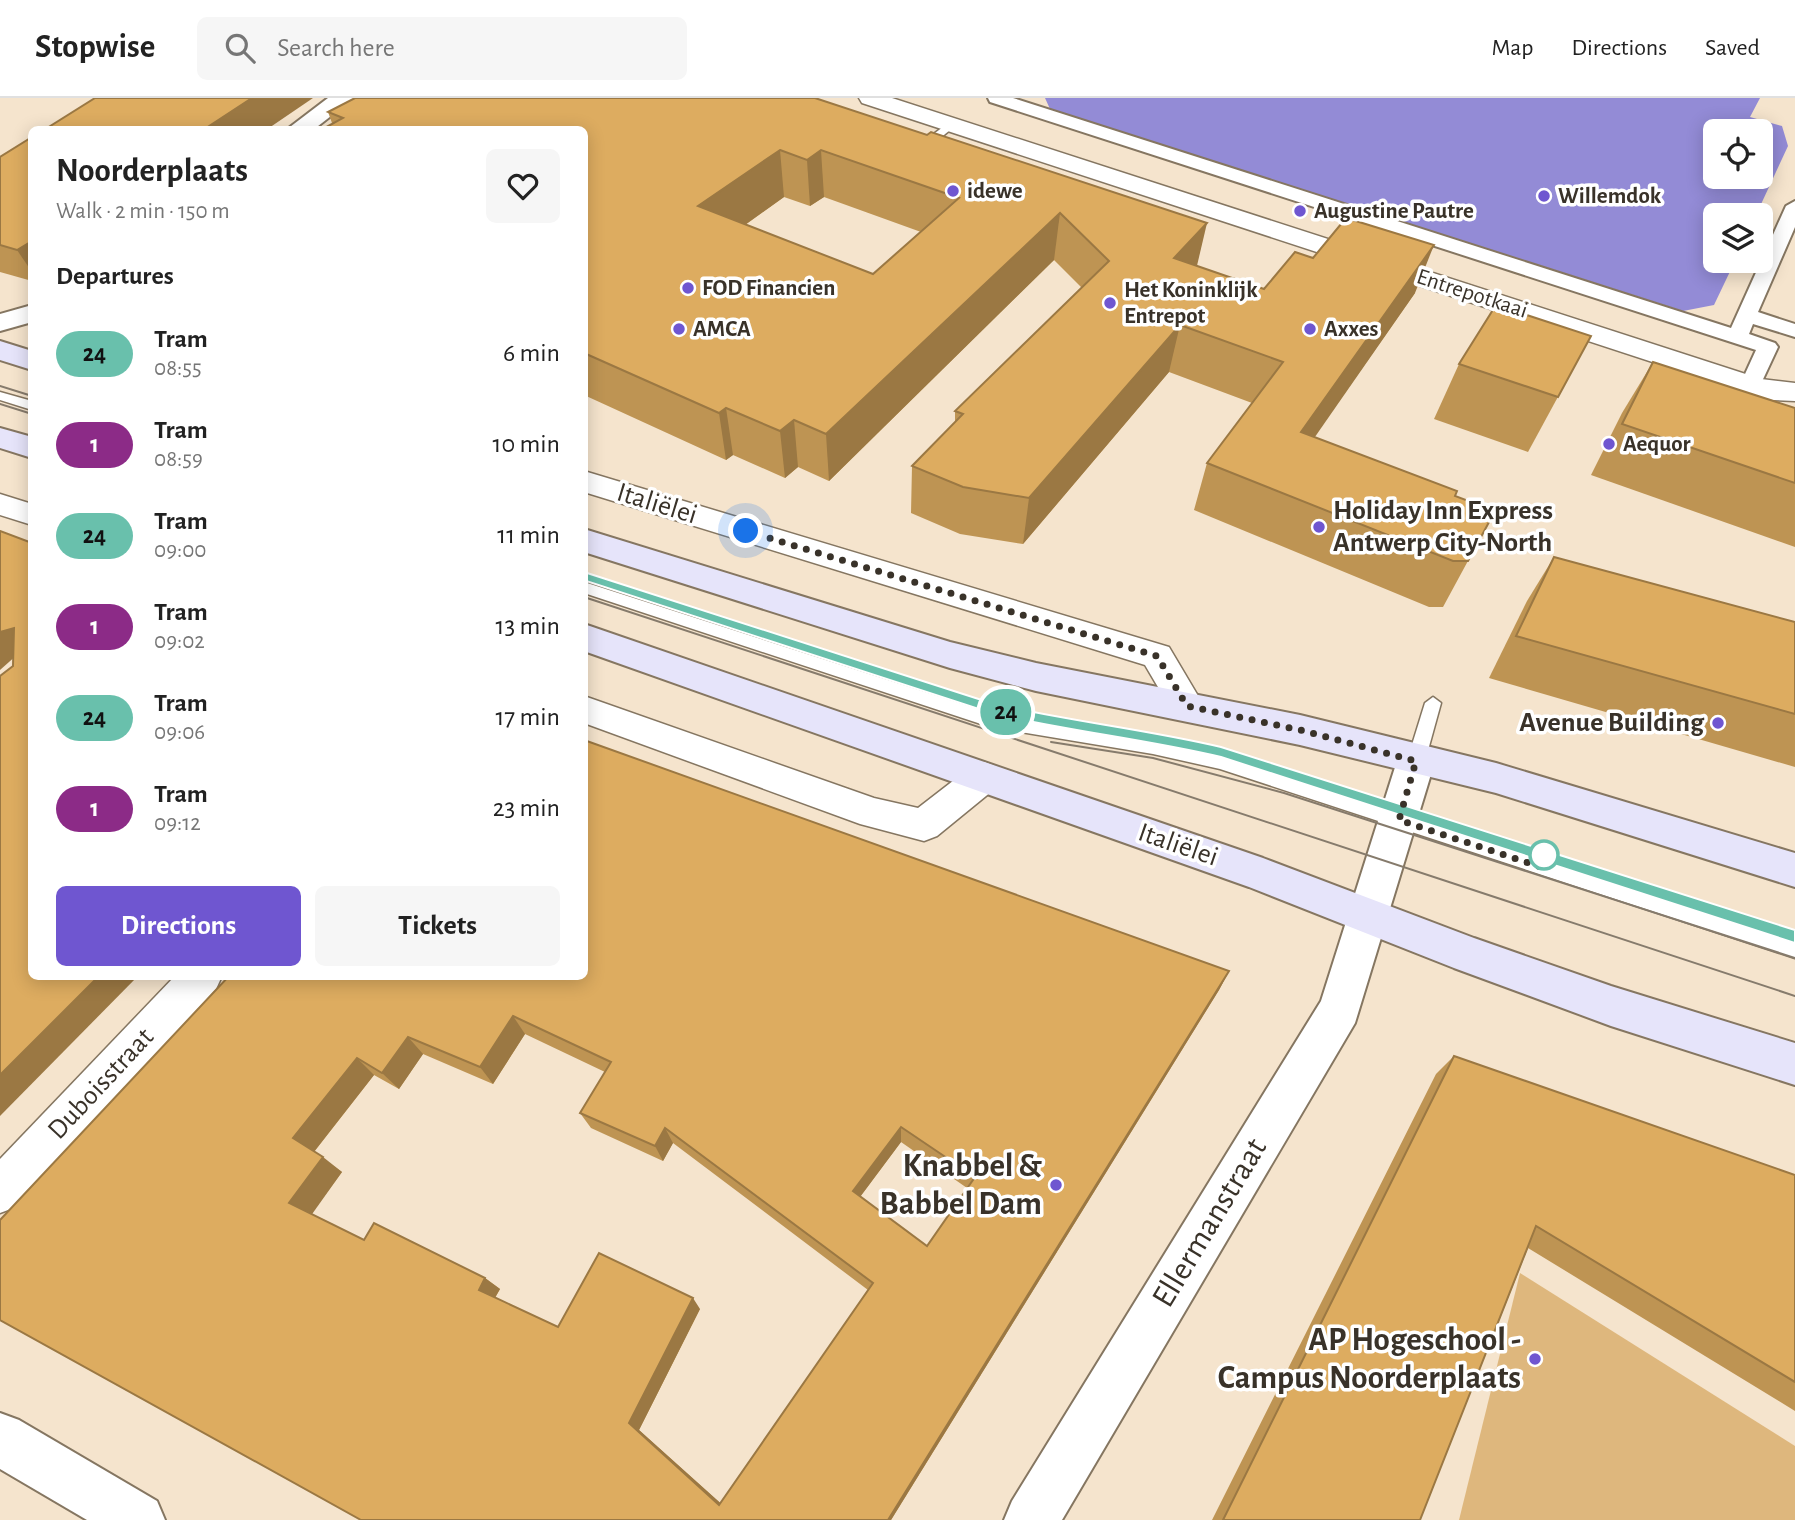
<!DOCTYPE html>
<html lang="en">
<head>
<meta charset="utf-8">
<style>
	:root { --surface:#fff; --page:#f6f6f6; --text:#222; --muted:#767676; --line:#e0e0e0; --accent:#6f56d0 }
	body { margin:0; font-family:"Alegreya Sans",sans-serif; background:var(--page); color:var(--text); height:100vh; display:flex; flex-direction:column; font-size:26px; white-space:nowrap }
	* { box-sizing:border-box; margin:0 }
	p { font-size:23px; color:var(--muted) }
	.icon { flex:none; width:38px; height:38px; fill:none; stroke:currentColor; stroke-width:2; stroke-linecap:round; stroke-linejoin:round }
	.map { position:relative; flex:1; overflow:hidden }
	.sheet { position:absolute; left:28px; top:28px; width:560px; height:854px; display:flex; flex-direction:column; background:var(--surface); border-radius:10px; box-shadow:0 4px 18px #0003 }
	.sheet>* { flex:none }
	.badge { padding:0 14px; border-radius:23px; font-size:24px; line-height:46px }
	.fabs { position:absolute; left:1703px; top:21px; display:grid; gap:14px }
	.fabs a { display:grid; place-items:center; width:70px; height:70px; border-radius:10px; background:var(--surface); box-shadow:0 4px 18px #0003; font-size:35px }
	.you { position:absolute; width:35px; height:35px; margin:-18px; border:5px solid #fff; border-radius:50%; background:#1a73e8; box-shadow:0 0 0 10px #1a73e833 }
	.map>.badge { position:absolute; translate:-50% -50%; box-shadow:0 0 0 4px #fff }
	h2 { padding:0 28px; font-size:26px; line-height:63px }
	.round { display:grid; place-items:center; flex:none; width:74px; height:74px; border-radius:10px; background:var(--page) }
	.overview { display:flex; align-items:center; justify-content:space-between; height:119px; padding:0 28px }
	h1 { font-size:33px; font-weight:700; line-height:52px }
	.action { display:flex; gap:14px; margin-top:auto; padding:14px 28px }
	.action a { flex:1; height:80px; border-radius:10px; background:var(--accent); color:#fff; font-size:28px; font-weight:700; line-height:80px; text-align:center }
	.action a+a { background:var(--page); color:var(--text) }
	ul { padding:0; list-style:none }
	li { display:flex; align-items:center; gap:21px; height:91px; padding:0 28px }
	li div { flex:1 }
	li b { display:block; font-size:26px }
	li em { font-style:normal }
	li .badge { min-width:77px; font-weight:700; text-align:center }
	header { display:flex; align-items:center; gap:42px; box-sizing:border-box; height:98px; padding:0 35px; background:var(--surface); border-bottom:2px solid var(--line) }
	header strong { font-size:33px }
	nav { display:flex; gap:38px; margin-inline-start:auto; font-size:24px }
	.search { width:490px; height:63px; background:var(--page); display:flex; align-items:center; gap:18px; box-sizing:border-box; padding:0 24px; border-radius:10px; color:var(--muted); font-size:26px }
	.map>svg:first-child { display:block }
	.green { fill:#deb77d }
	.water { fill:#938bd6; fill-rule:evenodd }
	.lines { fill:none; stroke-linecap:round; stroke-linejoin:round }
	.service-casing { stroke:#857661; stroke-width:3 }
	.pedestrian-casing { stroke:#857661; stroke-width:4 }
	.minor-casing { stroke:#857661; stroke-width:3 }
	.tertiary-casing { stroke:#857661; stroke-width:4 }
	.secondary-casing { stroke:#857661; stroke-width:4 }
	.service { fill:#fff; fill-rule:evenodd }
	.pedestrian { fill:#fff; fill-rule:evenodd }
	.minor { fill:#fff; fill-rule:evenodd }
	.tertiary { fill:#fff; fill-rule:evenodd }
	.secondary { fill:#e6e4fa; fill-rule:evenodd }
	.tram { stroke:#867b6c; stroke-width:2 }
	.wall { fill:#be9453; fill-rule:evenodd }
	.shaded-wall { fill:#9b7843 }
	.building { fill:#ddac60; stroke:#9b7843; stroke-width:2; fill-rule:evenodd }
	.line { fill:#69c0ac; stroke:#fff; stroke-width:2 }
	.walk { stroke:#393229; stroke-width:7; stroke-dasharray:0 12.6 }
	.poi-dot { fill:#6f56d0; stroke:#fff; stroke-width:2.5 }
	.stop-dot { fill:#fff; stroke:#69c0ac; stroke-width:3.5 }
	.labels { text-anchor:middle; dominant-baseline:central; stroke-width:7; stroke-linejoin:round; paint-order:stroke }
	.far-poi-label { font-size:23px; font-weight:bold; fill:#393229; stroke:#fff; text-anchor:start }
	.far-street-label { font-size:23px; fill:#393229; stroke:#fff }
	.street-label { font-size:28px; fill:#393229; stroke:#fff }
	.poi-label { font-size:28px; font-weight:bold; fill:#393229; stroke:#fff; text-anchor:start }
	.near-poi-label { font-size:33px; font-weight:bold; fill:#393229; stroke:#fff; text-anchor:end }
	.near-street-label { font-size:33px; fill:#393229; stroke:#fff }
</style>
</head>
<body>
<header>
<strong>Stopwise</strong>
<div class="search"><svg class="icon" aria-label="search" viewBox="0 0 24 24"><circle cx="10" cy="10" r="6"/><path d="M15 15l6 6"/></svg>Search here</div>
<nav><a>Map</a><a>Directions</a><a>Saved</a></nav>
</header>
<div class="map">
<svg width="1795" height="1422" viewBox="0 0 1795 1422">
	<rect width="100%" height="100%" fill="#f5e4cd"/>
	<path class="green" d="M1520 1175 1795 1348V1422H1459Z"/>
	<path class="water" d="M1045 0H1760L1750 19 1782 28 1788 48 1756 117H1715V163H1735L1714 207 1683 213 1050 11ZM1715 33H1760V79H1715Z"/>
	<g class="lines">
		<defs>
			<g id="service">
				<path d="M951 23 956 26 955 28 923 54H915V50Z"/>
				<path d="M0 294 32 303V312L0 302Z"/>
				<path d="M584 484 990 615 1153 642 1220 657 1795 844V860L1220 671 1153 656 990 629 584 495Z"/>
				<path d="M1433 599 1441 605 1425 663 1422 668H1410L1407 663 1425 605Z"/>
			</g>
			<path id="pedestrian" d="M988 0H1013L1731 230 1786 108 1795 103V129L1758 214 1795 226V239L1753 226 1749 236 1775 245 1778 249 1758 292H1744L1740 287 1756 252 990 4Z"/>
			<g id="minor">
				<path d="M859 0H892L1761 281 1795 285V303L1772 302 1741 293 862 5Z"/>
				<path d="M584 373 1169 549 1204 608 1199 618 1187 621 1175 618 1145 567 584 394Z"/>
				<path d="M0 396 32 406V427L0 417Z"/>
				<path d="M584 598 874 700 918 710 971 669 984 664 997 669 1002 679 997 689 937 738 924 743 860 726 584 625Z"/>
				<path d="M175 878H222L216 891 16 1109 0 1115V1061Z"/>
			</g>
			<g id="tertiary">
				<path d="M328 0H354L313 32H286Z"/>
				<path d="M32 207V224L0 233V216Z"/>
				<path d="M1416 648 1429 652 1435 663 1355 925 1062 1422H1004L1012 1403 1321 903 1397 663 1403 652Z"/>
				<path d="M0 1315 19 1322 157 1403 165 1422H87L0 1371Z"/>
			</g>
			<g id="secondary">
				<path d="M0 243 32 253V272L0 262Z"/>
				<path d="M0 330 32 339V360L0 350Z"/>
				<path d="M584 431 950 544 1036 565 1300 617 1496 665 1795 755V789L1496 695 1300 647 1036 593 950 570 584 454Z"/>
				<path d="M584 526 1263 760 1474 840 1611 888 1795 945V987L1611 928 1454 870 1249 789 584 553Z"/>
			</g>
		</defs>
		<use href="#service" class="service-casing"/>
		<use href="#pedestrian" class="pedestrian-casing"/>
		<use href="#minor" class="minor-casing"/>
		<use href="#tertiary" class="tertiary-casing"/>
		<use href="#secondary" class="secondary-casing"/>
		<use href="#service" class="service"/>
		<use href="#pedestrian" class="pedestrian"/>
		<use href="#minor" class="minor"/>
		<use href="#tertiary" class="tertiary"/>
		<use href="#secondary" class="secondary"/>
		<g class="tram">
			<path d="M0 288 32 298"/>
			<path d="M0 306 32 316"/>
			<path d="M584 478 991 610 1221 654 1795 838"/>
			<path d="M584 499 1795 898"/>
			<path d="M1051 644 1153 660 1284 695 1795 860"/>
		</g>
	</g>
	<g class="wall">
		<path d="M815 0 1197 168 1264 191 1415 195 1314 339 1455 398 1495 413 1443 509H1429L1194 412 1207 365 1252 305 1169 274 1023 446 960 436 911 415 912 368 955 324V313L1082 190 1054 162 829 383 798 369 785 380 733 357 726 362 584 297V32L332 25 328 14ZM784 99 810 108 824 99 921 134 873 176 745 127Z"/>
		<path d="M32 39V183L0 174V59Z"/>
		<path d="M1591 238 1528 354 1434 321 1459 266Z"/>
		<path d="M1653 264 1795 310V449L1591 377 1622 315Z"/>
		<path d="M1554 459 1795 524V669L1489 580 1527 503Z"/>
		<path d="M1229 873 1219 892 891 1422H361L229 878ZM525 936 605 974 580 1015 591 1030 663 1063 673 1045 868 1192 720 1405 639 1332 700 1211 558 1229 495 1200 500 1191 485 1180 364 1142 311 1116 342 1074 314 1054 374 977 399 991 423 956 493 986ZM901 1044 967 1090 927 1148 860 1099Z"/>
		<path d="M1454 958 1795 1077V1313L1528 1150 1420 1422H1212L1436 976Z"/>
	</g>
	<g class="shaded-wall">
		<path d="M252 0H313L266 32H203Z"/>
		<path d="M780 52 784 99 704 156 698 108Z"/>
		<path d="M821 52 824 99 810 108 807 62Z"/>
		<path d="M1060 115 1054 162 829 383 826 336Z"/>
		<path d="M1207 125 1196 172 1174 160Z"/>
		<path d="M32 143V174L17 152Z"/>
		<path d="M1434 147 1415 195 1285 382 1301 334Z"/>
		<path d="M1180 227 1169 274 1023 446 1029 400Z"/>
		<path d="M726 310 733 357 726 362 719 315Z"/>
		<path d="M794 322 798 369 785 380 780 333Z"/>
		<path d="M14 530 18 556 0 572V534Z"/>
		<path d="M1229 873 1219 892 891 1422H888Z"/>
		<path d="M99 878H138L0 1018V977Z"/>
		<path d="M513 918 525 936 493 986 480 969Z"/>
		<path d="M408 939 423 956 399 991 382 975Z"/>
		<path d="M357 960 374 977 313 1055 293 1040Z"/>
		<path d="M901 1029V1044L854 1107 853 1093Z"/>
		<path d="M665 1030 673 1045 663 1063 655 1048Z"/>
		<path d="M323 1059 342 1074 310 1119 289 1105Z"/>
		<path d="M485 1180 500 1191 493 1203 479 1192Z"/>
		<path d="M693 1200 700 1211 639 1332 726 1410 719 1407 629 1325Z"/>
	</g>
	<g class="building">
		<path d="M95 0H252L203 32H44Z"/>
		<path d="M355 0H815L927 37 931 34 1207 125 1174 160 1264 191 1295 154 1313 160 1346 120 1434 147 1301 334 1457 393 1455 398 1495 413 1468 463H1453L1207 365 1283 264 1180 227 1029 400 963 389 912 368 963 316 955 313 1109 163 1060 115 826 336 794 322 780 333 726 310 719 315 584 255V32H321L343 20 328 14ZM780 52 807 62 821 52 959 100 873 176 698 108Z"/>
		<path d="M32 39V143L17 152 0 147V59Z"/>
		<path d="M1496 207 1591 238 1558 299 1459 266Z"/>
		<path d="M1653 264 1795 310V385L1622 326Z"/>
		<path d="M0 433 32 445V878H99L0 977V578L13 568 14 530 0 534Z"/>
		<path d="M1554 459 1795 524V616L1516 538Z"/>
		<path d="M584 642 1229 873 888 1422H361L0 1222V1122L229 878H584ZM513 918 611 964 580 1015 655 1048 665 1030 873 1185 719 1407 629 1325 693 1200 599 1155 558 1229 479 1192 485 1180 374 1125 364 1142 289 1105 323 1059 293 1040 357 960 382 975 408 939 480 969ZM901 1029 975 1079 927 1148 853 1093Z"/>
		<path d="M1454 958 1795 1077V1284L1536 1128 1420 1422H1223Z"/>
	</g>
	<path class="line" d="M584 474 991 605C1067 623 1145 631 1221 649L1795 832V845L1221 659C1145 641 1067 633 991 615L580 481 579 478Z"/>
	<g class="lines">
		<path class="walk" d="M746 433 1157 558 1187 608 1300 632 1416 663 1399 722 1541 769 1544 757"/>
	</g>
	<g class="poi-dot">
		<circle cx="953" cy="93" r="7"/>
		<circle cx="1544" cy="98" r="7"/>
		<circle cx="1300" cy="113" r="7"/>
		<circle cx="688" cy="190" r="7"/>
		<circle cx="1110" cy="205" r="7"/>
		<circle cx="679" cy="231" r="7"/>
		<circle cx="1310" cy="231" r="7"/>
		<circle cx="1609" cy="346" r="7"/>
		<circle cx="1319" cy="429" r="7"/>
		<circle cx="1718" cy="625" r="7"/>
		<circle cx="1056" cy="1087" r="7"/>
		<circle cx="1535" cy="1261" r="7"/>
	</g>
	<circle class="stop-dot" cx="1544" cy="757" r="14"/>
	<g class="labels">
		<g class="far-poi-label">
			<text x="967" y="93">idewe</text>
			<text x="1558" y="98">Willemdok</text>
			<text x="1314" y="113">Augustine Pautre</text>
			<text x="702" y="190">FOD Financien</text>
			<text x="1124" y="192">Het Koninklijk<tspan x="1124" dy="26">Entrepot</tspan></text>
			<text x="693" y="231">AMCA</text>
			<text x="1324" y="231">Axxes</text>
			<text x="1623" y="346">Aequor</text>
		</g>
		<g class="far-street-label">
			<text transform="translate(1472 196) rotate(18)">Entrepotkaai</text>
		</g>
		<g class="street-label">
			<text transform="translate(657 406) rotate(17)">Italiëlei</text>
			<text transform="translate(1178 747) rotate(19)">Italiëlei</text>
			<text transform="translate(101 986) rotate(-47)">Duboisstraat</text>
		</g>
		<g class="poi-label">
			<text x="1333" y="413">Holiday Inn Express<tspan x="1333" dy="32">Antwerp City-North</tspan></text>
			<text x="1704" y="625" text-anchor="end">Avenue Building</text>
		</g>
		<g class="near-poi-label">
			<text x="1042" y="1068">Knabbel &amp;<tspan x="1042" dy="38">Babbel Dam</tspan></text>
			<text x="1521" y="1242">AP Hogeschool -<tspan x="1521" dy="38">Campus Noorderplaats</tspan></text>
		</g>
		<g class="near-street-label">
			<text transform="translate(1210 1125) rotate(-59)">Ellermanstraat</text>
		</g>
	</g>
</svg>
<div class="fabs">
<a><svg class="icon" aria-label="locate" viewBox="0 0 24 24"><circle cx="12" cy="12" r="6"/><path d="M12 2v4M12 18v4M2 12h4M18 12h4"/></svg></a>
<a><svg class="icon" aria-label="layers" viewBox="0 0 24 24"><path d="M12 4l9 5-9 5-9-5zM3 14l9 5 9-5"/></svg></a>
</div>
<div class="you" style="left:746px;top:433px"></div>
<b class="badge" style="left:1006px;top:614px;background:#69c0ac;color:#111">24</b>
<section class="sheet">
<div class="overview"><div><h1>Noorderplaats</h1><p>Walk · 2 min · 150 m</p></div><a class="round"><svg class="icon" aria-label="heart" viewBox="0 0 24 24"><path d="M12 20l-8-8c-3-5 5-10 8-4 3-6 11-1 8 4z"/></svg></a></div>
<h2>Departures</h2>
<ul>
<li><span class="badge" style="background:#69c0ac;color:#111">24</span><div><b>Tram</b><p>08:55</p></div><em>6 min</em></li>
<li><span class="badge" style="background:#8c2b87;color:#fff">1</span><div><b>Tram</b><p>08:59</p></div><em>10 min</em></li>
<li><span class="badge" style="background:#69c0ac;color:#111">24</span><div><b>Tram</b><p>09:00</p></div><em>11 min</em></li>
<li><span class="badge" style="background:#8c2b87;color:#fff">1</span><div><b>Tram</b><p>09:02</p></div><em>13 min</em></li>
<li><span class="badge" style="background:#69c0ac;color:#111">24</span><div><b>Tram</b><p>09:06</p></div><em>17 min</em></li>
<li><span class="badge" style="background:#8c2b87;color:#fff">1</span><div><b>Tram</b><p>09:12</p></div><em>23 min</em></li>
</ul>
<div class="action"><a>Directions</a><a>Tickets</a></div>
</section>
</div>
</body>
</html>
